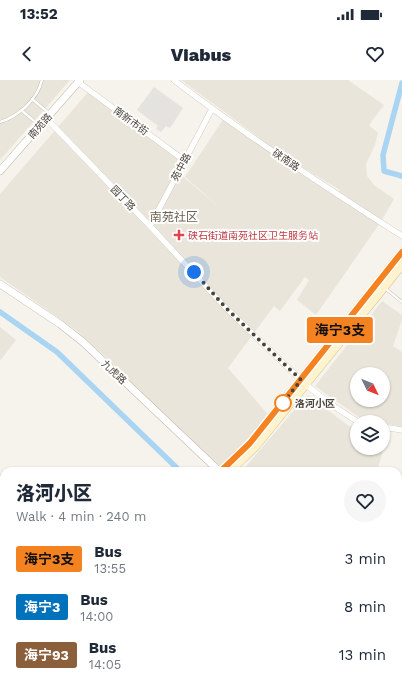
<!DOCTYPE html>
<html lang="en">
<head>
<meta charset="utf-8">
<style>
	:root { --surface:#fff; --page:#f6f6f7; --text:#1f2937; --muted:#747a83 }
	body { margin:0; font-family:"Work Sans","Noto Sans SC",sans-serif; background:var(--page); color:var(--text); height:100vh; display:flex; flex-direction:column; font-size:15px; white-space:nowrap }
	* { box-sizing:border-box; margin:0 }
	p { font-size:13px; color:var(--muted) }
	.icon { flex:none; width:22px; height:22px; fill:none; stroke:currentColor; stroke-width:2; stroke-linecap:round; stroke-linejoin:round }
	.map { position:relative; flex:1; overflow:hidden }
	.details { position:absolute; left:0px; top:387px; width:402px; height:220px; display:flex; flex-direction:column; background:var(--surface); border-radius:12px 12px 0 0; box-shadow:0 1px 3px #0004 }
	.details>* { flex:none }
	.badge { padding:0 8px; border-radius:3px; font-size:14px; line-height:26px }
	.needle { width:26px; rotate:133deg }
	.tools { position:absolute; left:350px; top:287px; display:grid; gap:8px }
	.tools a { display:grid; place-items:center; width:40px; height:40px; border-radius:50%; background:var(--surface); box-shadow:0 1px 3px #0004; font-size:20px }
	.you { position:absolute; width:20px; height:20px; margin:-10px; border:3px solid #fff; border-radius:50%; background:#1a73e8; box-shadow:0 0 0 6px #1a73e833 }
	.map>.badge { position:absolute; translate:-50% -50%; box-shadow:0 0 0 2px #fff }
	.round { display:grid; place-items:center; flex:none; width:42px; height:42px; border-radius:21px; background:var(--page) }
	.summary { display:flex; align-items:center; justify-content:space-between; height:68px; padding:0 16px }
	h1 { font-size:19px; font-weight:800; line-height:30px }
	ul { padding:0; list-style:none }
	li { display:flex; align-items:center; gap:12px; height:48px; padding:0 16px }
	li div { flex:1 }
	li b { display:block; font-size:15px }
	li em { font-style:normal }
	li .badge { min-width:44px; font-weight:700; text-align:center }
	.status { display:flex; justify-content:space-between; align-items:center; height:28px; padding:0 20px; background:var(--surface); direction:ltr }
	.status svg { height:11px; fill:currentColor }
	header { display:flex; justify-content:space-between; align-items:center; height:52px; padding:0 16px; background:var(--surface); font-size:18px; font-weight:800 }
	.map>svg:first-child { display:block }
	.residential { fill:#eae5da; fill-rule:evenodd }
	.commercial { fill:#f7ead8 }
	.green { fill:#d2eab5 }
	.parking { fill:#e5e3e0 }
	.water { fill:#a9d4f2 }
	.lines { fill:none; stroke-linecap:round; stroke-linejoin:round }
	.canal { stroke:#a9d4f2; stroke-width:5.5 }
	.service-casing { stroke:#c2bbae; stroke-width:3.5 }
	.minor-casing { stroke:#c2bbae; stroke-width:6 }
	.tertiary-casing { stroke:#c2bbae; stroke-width:8 }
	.secondary-casing { stroke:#d6c79b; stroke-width:9 }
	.service { stroke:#fff; stroke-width:2.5 }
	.minor { stroke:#fff; stroke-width:5.5 }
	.tertiary { stroke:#fff; stroke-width:7 }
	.secondary { stroke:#fff3cd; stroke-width:8 }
	.line-casing { stroke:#fff; stroke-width:9 }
	.line { stroke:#f58220; stroke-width:6 }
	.walk { stroke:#4b4439; stroke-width:4; stroke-dasharray:0 7.2 }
	.health-dot { fill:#e0444e; stroke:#fff; stroke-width:1.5 }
	.stop-dot { fill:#fff; stroke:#f58220; stroke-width:2 }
	.labels { text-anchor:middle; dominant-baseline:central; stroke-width:4; stroke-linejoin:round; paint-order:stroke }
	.street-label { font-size:10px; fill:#4b4439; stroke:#fff }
	.health-label { font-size:10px; fill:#be3a42; stroke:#fff; text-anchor:start }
	.stop-label { font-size:10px; font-weight:bold; fill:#4b4439; stroke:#fff; text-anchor:start }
	.quarter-label { font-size:12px; fill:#6e6250; stroke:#fff }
</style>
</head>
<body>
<div class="status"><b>13:52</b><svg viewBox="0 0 49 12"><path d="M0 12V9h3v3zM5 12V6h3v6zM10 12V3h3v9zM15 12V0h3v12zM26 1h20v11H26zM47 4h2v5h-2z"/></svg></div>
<header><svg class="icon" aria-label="back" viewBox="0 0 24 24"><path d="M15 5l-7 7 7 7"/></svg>Viabus<svg class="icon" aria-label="heart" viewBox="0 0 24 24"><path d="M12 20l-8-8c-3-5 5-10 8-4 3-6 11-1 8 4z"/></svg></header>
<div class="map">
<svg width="402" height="607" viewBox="0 0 402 607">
	<rect width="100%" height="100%" fill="#f6f3ec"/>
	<g class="residential">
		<path d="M0 0H70L0 80Z"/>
		<path d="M181 0H348L384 25 369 45 378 53 375 65 366 84 367 96 374 105 394 119 380 143 316 235 297 220 309 200 305 197 280 231 274 226 228 288 271 338 219 391 105 276 76 250 0 197V114L90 10 178 76 175 90 224 131 185 97 224 38 337 115 340 110 287 78Z"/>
		<path d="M382 221 402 235V240L393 266 402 272V347L360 338 315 306ZM357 294H383V320H357Z"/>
		<path d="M0 247 16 260 0 281Z"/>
		<path d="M307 315 349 346 357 347V368H383V352L388 353 377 391H242Z"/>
	</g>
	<g class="commercial">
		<path d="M402 491V533L398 529V501Z"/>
		<path d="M0 525 4 530V603H64L68 607H0Z"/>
		<path d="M398 543 402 546V607H168L172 603H398Z"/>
	</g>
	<g class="green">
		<path d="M398 567 402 570V605L398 601Z"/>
		<path d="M218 603H321L317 607H222Z"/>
		<path d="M337 603H383L387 607H334Z"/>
	</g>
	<path class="parking" d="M154 7 183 28 170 48 166 46 161 52 156 49 158 46 137 30Z"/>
	<g class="water">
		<path d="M402 454V491L398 501V457Z"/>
		<path d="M398 523V529L402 533V570L398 567Z"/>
	</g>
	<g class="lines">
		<g class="canal">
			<path d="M402 3 383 75 384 91 402 96"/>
			<path d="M0 232 57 272 180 391"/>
			<path d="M0 525 4 530"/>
			<path d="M63 603 66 607"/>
			<path d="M163 607 167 603"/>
		</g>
		<defs>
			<g id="service">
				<path d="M32 19 50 34"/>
				<path d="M21 30 39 45"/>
				<path d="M0 42C19 36 37 20 42 0"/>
				<path d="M386 209 402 222"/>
			</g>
			<g id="minor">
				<path d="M174 0C247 56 324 106 402 156"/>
				<path d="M78 2 185 81"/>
				<path d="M46 38 150 146 226 228 305 304 332 325 358 342"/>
				<path d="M150 146 212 29"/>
				<path d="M383 347 402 350"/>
			</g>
			<g id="tertiary">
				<path d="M0 91 80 0"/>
				<path d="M0 204 60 244 83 262 219 391"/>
				<path d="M394 603 399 607"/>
				<path d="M321 607 325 603"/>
			</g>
			<g id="secondary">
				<path d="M221 391 250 363 402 172"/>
				<path d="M230 391 256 366 402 185"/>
				<path d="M0 475 4 477"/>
				<path d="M0 601 4 597"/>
				<path d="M199 603 203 607"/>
				<path d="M6 607 11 603"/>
			</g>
		</defs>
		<use href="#service" class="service-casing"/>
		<use href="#minor" class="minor-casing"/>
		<use href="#tertiary" class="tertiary-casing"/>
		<use href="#secondary" class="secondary-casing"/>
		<use href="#service" class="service"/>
		<use href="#minor" class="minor"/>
		<use href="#tertiary" class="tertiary"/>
		<use href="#secondary" class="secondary"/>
	</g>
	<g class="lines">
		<defs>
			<path id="line" d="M221 391 250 363 402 172"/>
		</defs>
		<use href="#line" class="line-casing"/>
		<use href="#line" class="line"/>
		<path class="walk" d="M194 192 226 228 301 300 283 323"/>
	</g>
	<path class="health-dot" d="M177 149h4v4h4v4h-4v4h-4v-4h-4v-4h4z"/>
	<circle class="stop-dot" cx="283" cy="323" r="8"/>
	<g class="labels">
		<g class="street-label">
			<text transform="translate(131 41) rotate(36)">南新市街</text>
			<text transform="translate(40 46) rotate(-49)">南苑路</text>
			<text transform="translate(286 80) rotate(34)">硖南路</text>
			<text transform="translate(181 87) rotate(-62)">苑中路</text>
			<text transform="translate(123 118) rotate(46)">园丁路</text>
			<text transform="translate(114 292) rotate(43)">九虎路</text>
		</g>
		<g class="health-label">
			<text x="188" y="155">硖石街道南苑社区卫生服务站</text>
		</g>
		<g class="stop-label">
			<text x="295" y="323">洛河小区</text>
		</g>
		<g class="quarter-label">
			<text x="174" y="137">南苑社区</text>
		</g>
	</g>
</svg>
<div class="tools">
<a><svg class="needle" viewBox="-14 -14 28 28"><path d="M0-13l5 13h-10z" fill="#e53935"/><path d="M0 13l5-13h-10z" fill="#747a83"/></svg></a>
<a><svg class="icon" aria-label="layers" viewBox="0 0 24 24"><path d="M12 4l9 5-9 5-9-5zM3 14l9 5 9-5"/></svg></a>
</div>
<div class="you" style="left:194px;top:192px"></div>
<b class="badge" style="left:340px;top:250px;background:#f58220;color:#111">海宁3支</b>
<section class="details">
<div class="summary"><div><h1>洛河小区</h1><p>Walk · 4 min · 240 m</p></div><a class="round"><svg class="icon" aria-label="heart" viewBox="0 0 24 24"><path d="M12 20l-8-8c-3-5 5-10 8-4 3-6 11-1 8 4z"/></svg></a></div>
<ul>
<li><span class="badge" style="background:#f58220;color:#111">海宁3支</span><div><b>Bus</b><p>13:55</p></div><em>3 min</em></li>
<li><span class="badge" style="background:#0072bc;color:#fff">海宁3</span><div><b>Bus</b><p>14:00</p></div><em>8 min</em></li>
<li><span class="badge" style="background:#8b5e3c;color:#fff">海宁93</span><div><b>Bus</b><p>14:05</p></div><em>13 min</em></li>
</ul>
</section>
</div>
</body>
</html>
